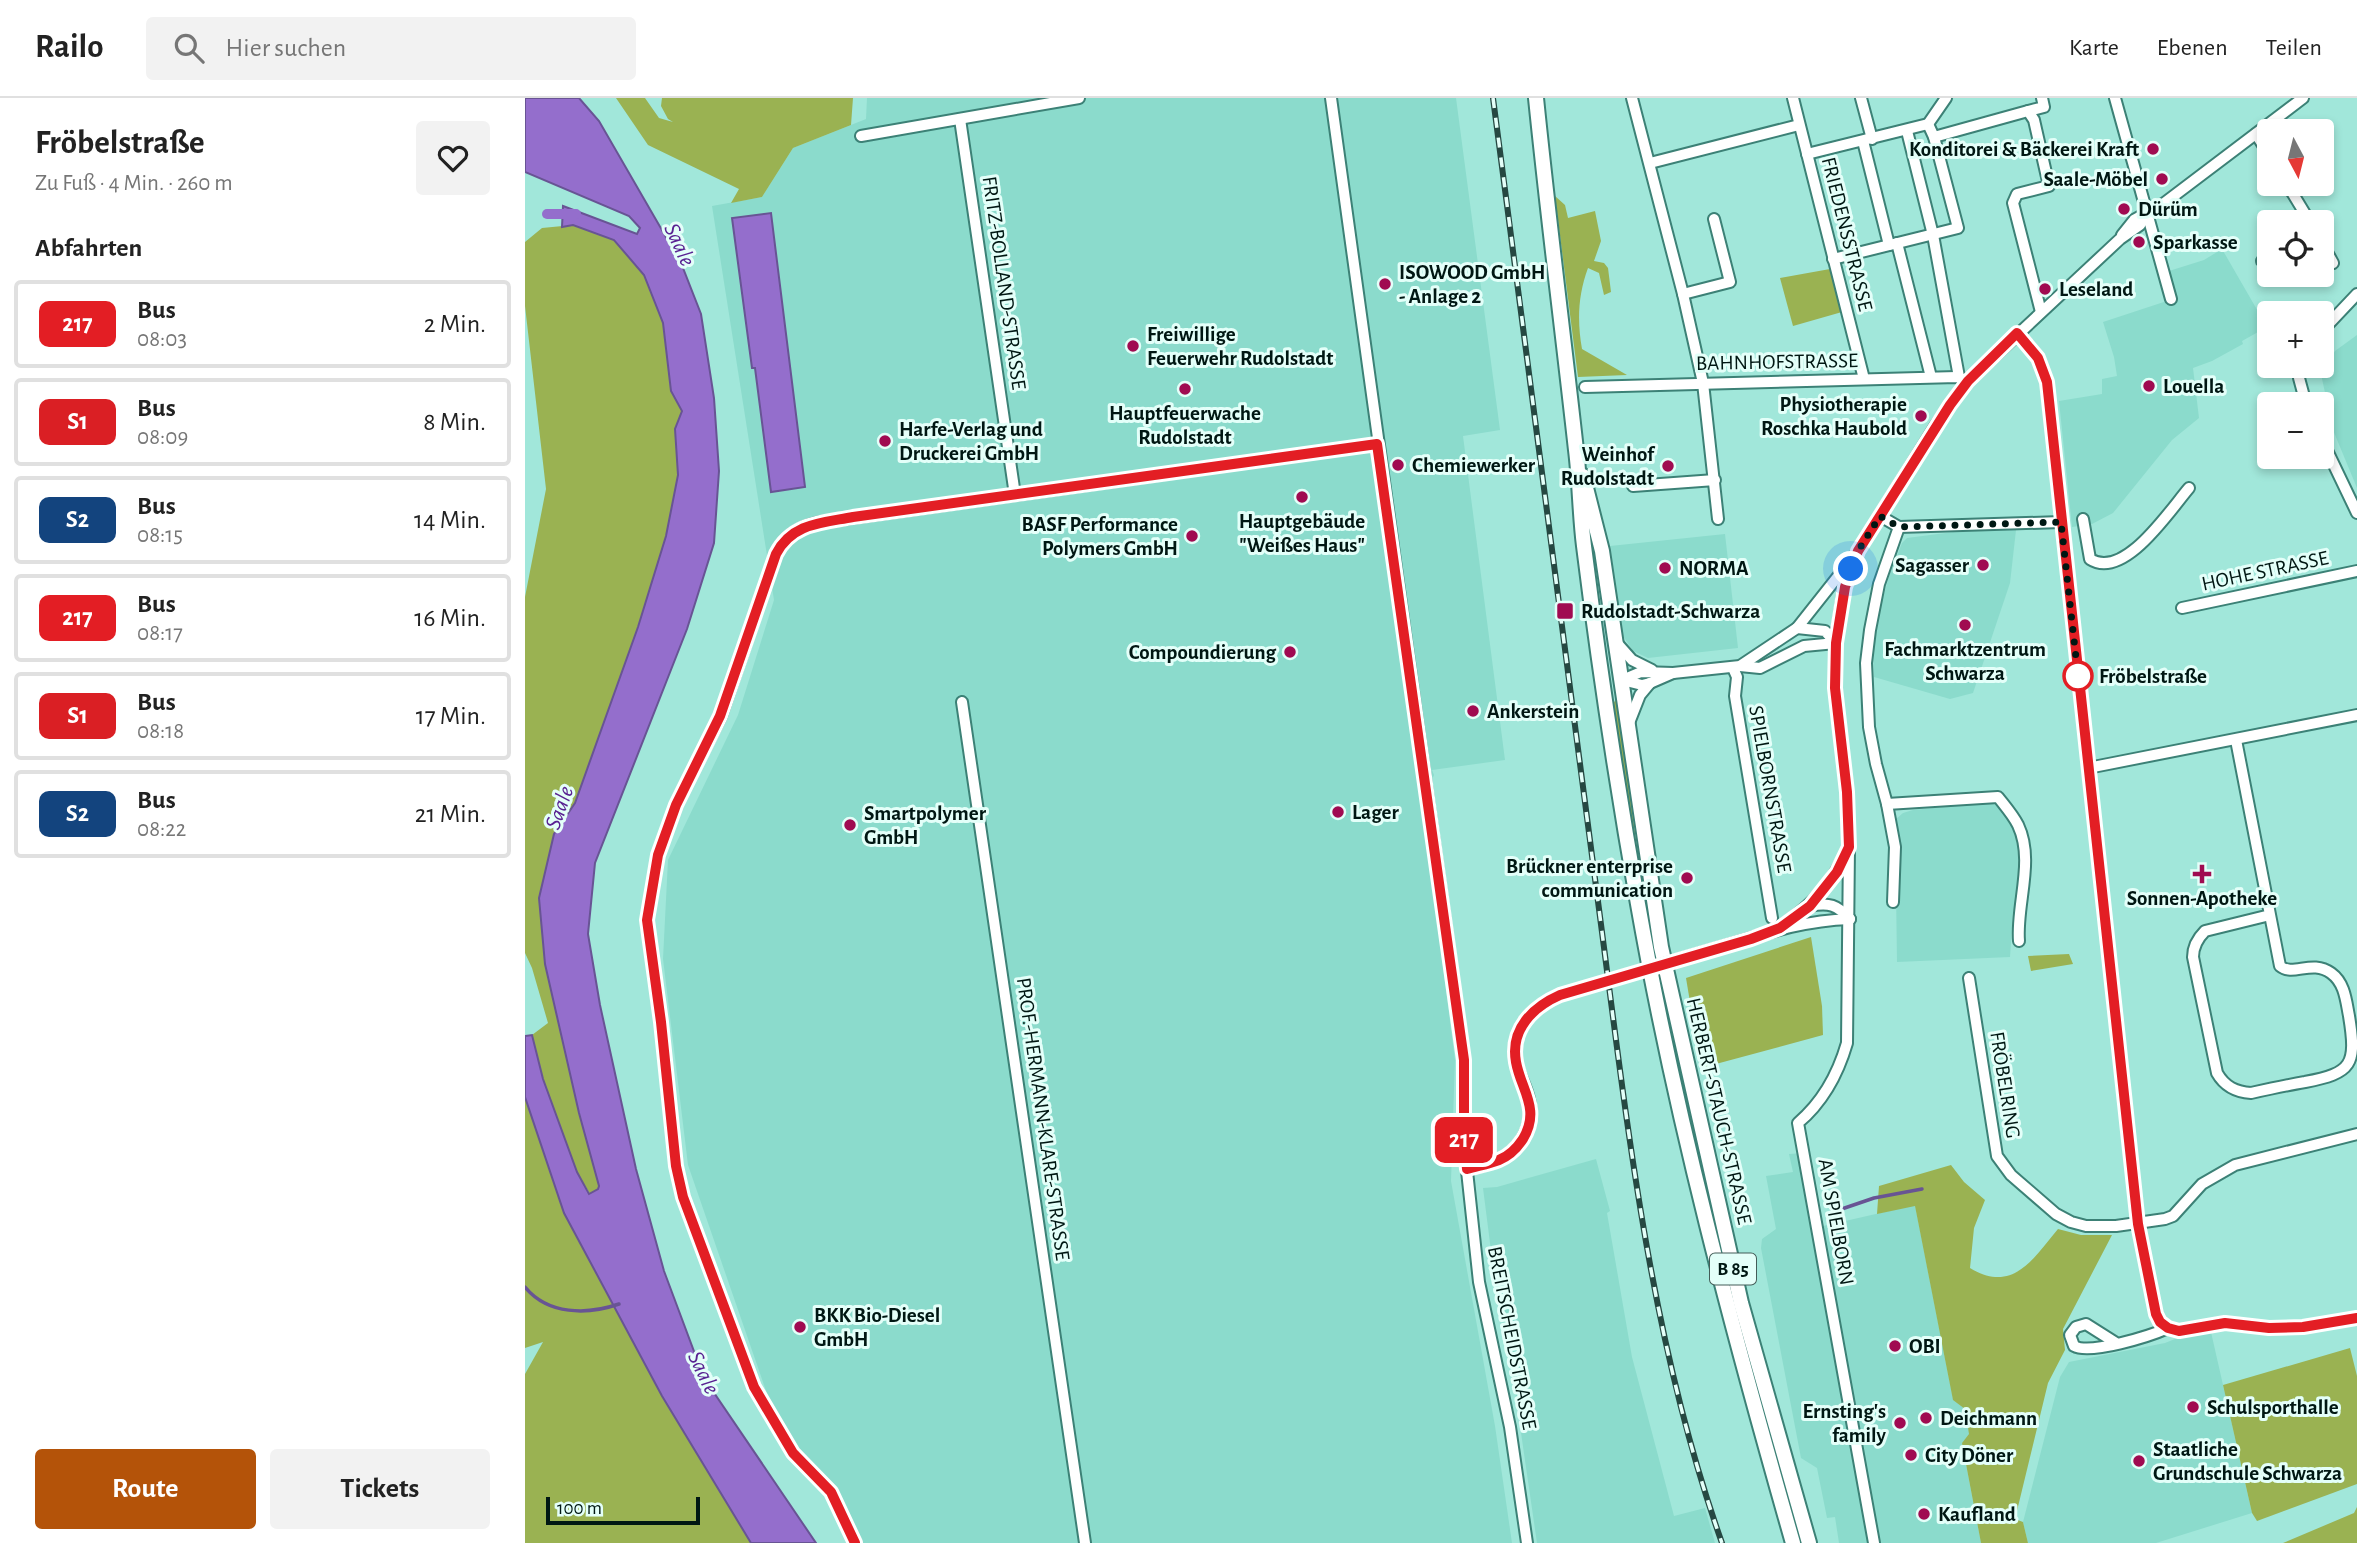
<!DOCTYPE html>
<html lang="de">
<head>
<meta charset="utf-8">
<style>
	:root { --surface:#fff; --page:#f2f2f2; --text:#222; --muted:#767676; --line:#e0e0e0; --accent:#b45309 }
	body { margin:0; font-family:"Alegreya Sans",sans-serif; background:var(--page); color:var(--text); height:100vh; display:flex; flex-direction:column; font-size:26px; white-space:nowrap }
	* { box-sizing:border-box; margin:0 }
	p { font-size:23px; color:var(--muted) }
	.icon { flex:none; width:38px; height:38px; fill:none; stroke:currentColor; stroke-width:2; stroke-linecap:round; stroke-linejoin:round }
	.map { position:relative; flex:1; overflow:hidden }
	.sheet { display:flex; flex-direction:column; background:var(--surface); width:525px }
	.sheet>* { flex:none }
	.badge { padding:0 14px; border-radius:10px; font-size:24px; line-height:46px }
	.needle { width:46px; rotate:173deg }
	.controls { position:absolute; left:1732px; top:21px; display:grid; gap:14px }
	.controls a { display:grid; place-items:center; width:77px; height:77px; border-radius:7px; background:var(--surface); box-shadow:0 4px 10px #0003; font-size:35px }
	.scale { position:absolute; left:21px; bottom:18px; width:154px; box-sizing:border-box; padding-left:7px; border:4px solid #001713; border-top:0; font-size:19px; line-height:24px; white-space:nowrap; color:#001713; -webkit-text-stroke:5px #e4fff9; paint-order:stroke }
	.you { position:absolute; width:35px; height:35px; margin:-18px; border:5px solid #fff; border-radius:50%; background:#1a73e8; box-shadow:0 0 0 10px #1a73e833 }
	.map>.badge { position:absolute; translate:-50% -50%; box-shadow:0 0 0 4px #fff }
	h2 { padding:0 35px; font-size:26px; line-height:63px }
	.round { display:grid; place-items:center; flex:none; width:74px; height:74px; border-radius:7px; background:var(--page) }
	.overview { display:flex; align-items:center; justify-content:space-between; height:119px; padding:0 35px }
	h1 { font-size:33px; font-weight:700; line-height:52px }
	.button { display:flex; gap:14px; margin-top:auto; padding:14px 35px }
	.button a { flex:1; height:80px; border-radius:7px; background:var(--accent); color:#fff; font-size:28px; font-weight:700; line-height:80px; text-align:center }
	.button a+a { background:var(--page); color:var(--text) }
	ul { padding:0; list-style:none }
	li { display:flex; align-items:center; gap:21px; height:88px; margin:0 14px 10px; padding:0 21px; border:4px solid var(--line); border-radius:7px }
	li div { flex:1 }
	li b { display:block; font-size:26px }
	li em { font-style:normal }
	li .badge { min-width:77px; font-weight:700; text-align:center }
	header { display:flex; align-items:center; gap:42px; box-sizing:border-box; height:98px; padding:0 35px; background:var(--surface); border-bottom:2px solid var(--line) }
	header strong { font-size:33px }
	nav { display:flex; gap:38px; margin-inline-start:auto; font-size:24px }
	.search { width:490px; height:63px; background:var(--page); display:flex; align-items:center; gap:18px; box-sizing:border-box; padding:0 24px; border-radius:7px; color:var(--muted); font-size:26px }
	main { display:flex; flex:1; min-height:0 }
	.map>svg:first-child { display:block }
	.built { fill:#8bdbcc }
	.green { fill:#9ab252 }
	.water { fill:#946ecc; stroke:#685494; stroke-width:2 }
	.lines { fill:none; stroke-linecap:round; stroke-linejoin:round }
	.stream { stroke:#685494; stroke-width:3.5 }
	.canal { stroke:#946ecc; stroke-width:10 }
	.minor-casing { stroke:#3c8176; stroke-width:14 }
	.major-casing { stroke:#3c8176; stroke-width:18 }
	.minor { stroke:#fff; stroke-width:10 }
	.major { stroke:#fff; stroke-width:14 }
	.rail-casing { stroke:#264842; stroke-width:6 }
	.rail { stroke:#e4fff9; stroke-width:3.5; stroke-dasharray:10; stroke-linecap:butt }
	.minor-bridge-casing { stroke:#3c8176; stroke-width:14; stroke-linecap:butt }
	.minor-bridge { stroke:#fff; stroke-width:10 }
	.line-casing { stroke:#fff; stroke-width:16 }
	.line { stroke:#e31e24; stroke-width:10 }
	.walk { stroke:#001713; stroke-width:7; stroke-dasharray:0 12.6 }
	.poi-dot { fill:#a00b51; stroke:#e4fff9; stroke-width:2.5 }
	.stop-dot { fill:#fff; stroke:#e31e24; stroke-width:3.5 }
	.labels { text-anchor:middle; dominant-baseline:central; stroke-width:6; stroke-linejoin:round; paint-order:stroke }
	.shield { fill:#e4fff9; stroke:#445d58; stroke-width:2 }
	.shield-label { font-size:19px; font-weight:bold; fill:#001713 }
	.poi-label { font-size:21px; font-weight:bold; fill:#001713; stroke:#e4fff9; text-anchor:start }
	.street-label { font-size:21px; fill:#001713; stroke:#e4fff9 }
	.stop-label { font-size:21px; font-weight:bold; fill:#001713; stroke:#e4fff9; text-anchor:start }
	.water-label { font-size:23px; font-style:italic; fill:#592292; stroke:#e4fff9 }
</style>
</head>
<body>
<header>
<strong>Railo</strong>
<div class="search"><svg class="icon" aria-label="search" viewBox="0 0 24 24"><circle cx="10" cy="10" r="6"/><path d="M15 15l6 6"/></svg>Hier suchen</div>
<nav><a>Karte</a><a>Ebenen</a><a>Teilen</a></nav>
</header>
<main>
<section class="sheet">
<div class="overview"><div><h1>Fröbelstraße</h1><p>Zu Fuß · 4 Min. · 260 m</p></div><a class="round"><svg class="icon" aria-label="heart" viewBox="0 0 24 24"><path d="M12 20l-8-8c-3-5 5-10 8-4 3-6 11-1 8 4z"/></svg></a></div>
<h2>Abfahrten</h2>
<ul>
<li><span class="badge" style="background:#e31e24;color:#fff">217</span><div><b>Bus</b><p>08:03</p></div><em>2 Min.</em></li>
<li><span class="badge" style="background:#da1f24;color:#fff">S1</span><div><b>Bus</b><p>08:09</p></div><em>8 Min.</em></li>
<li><span class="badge" style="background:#13447e;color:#fff">S2</span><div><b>Bus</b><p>08:15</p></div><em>14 Min.</em></li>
<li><span class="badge" style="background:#e31e24;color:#fff">217</span><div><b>Bus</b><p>08:17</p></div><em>16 Min.</em></li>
<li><span class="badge" style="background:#da1f24;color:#fff">S1</span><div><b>Bus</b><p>08:18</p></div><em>17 Min.</em></li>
<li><span class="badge" style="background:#13447e;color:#fff">S2</span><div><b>Bus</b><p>08:22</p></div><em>21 Min.</em></li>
</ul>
<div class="button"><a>Route</a><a>Tickets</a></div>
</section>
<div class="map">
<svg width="1832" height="1445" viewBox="0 0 1832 1445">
	<rect width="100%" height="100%" fill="#a1e7da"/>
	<g class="built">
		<path d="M342 0H931L975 332 938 338 980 662 907 672 909 677 897 705 930 962 926 1083 970 1328 987 1445H338L319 1405 306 1384 281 1361 266 1343 252 1319 240 1290 163 1067 138 861 143 762 213 617 249 502 187 108 237 99 268 50 341 21Z"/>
		<path d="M1697 151 1742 229 1717 243 1718 246 1687 263 1668 270 1674 320 1647 342 1588 415 1567 426 1547 429 1534 303 1577 296V281L1592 278 1589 259 1578 224 1651 200 1644 173 1679 162Z"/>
		<path d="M1832 237V390L1808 332 1796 276 1810 253Z"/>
		<path d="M1491 432 1485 485 1448 595 1425 601 1349 579 1348 556 1351 524 1365 475 1377 445 1382 440 1436 433Z"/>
		<path d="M1200 436 1213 550 1123 560 1108 553 1098 538 1085 448Z"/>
		<path d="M1458 705 1473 706 1479 710 1494 740 1496 783 1494 799 1488 814 1485 859 1372 864 1370 722 1378 715 1388 712Z"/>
		<path d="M1279 1055 1294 1129 1390 1107 1428 1301 1440 1311 1445 1336 1437 1345 1456 1445H1314L1310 1419 1302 1420 1292 1370 1276 1360 1236 1150 1237 1141 1251 1131 1241 1078 1268 1074 1264 1056Z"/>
		<path d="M1071 1061 1085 1113 1082 1115 1107 1259 1149 1418 1180 1410 1190 1445H1012L984 1252 972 1200 958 1090 972 1089Z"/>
		<path d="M1686 1234 1727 1415 1631 1445H1503L1498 1424 1535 1279 1544 1264 1640 1245 1650 1241Z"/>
	</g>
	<g class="green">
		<path d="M91 0H120L134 20 148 24 143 21 136 8 137 0H328L326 27 268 50 237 99 206 105 214 91 123 47Z"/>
		<path d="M1030 98 1040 107 1043 120 1070 113 1076 143 1069 163 1079 165 1083 170 1086 194 1079 197 1074 175 1063 170C1053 197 1052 223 1057 251L1102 277 1053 279Z"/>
		<path d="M48 127 89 142 119 177 138 225 146 293 157 313 150 331 153 377 141 438 113 529 50 705 29 736 20 866 54 1015 74 1088 73 1091 65 1096 52 1074 18 981 7 937 23 925 7 870 0 855V499L21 391 0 208V144L17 130Z"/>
		<path d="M1305 171 1317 214 1268 228 1255 180Z"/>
		<path d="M1093 598 1111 744 1132 860 1131 861 1088 612V606Z"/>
		<path d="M1286 839 1297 908 1298 937 1176 970 1161 880Z"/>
		<path d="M1544 856 1548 866 1506 873 1503 858Z"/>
		<path d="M0 999 39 1115 137 1298 226 1445H0V1276L18 1244 0 1250Z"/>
		<path d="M1426 1067 1439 1084 1460 1102 1449 1130 1445 1170C1488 1196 1508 1161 1533 1131L1556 1137H1587L1538 1231 1540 1252 1523 1285 1490 1421 1498 1424 1503 1445H1456L1437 1345 1444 1336 1440 1311 1428 1302 1390 1108 1352 1116 1354 1088Z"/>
		<path d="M1825 1250 1832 1278V1386L1732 1423 1727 1415 1698 1287Z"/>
		<path d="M1832 1409V1445H1758L1829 1415Z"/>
	</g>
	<g class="water">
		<path d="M0 0H54L74 23 156 165 176 216 189 300 194 373 189 445 162 531 70 765 63 836 75 907 111 1071 139 1173 179 1280 291 1445H226L137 1298 39 1115 0 999V938L7 937 18 981 52 1074 64 1096 73 1091 74 1088 54 1015 20 866 14 800 29 736 50 705 113 529 141 438 153 377 150 331 157 313 146 293 138 225 119 177 89 142 48 127 37 129 38 108 112 136 115 130 104 118 0 74Z"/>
		<path d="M246 115 280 389 246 394 230 270H227L207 120Z"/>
	</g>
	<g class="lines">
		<g class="stream">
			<path d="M1305 1115 1349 1100 1397 1091"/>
			<path d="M0 1189C23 1217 62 1217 94 1206"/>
		</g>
		<path class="canal" d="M22 116H51"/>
		<defs>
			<g id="minor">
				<path d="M806 0 939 962 938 1036 954 1184 985 1329 1002 1445"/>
				<path d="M1107 0 1158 196 1178 285 1193 421"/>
				<path d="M1268 0 1339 281"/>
				<path d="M1336 0 1347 41"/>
				<path d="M1590 0 1646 201"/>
				<path d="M1503 13 1519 9 1517 0"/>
				<path d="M435 21 490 397"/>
				<path d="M1382 33 1408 137 1434 279"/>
				<path d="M1731 36 1745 58"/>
				<path d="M336 38 554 0"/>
				<path d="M1409 39 1503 13 1509 22 1524 88 1492 96 1488 105 1516 214"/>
				<path d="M1338 43 1364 147"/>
				<path d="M1282 56 1403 26 1421 0"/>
				<path d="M1125 65 1274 27"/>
				<path d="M1762 86 1785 124"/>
				<path d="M1597 137 1609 122 1638 106 1778 0"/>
				<path d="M1372 145 1406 279"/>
				<path d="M1797 145 1808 165"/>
				<path d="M1308 161 1433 130 1409 39 1403 26"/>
				<path d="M1737 163 1745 159"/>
				<path d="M1158 196 1205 184 1189 121"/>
				<path d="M1797 233 1832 196"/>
				<path d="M1492 235 1513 260 1522 284 1613 1126 1631 1216 1635 1225 1643 1230 1654 1233 1700 1225 1744 1230 1778 1229 1832 1220"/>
				<path d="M1778 268 1774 280 1781 306"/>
				<path d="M1060 289 1432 279 1443 283"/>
				<path d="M1797 342 1832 415"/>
				<path d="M1108 388 1190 382"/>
				<path d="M1355 418 1374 429 1536 424"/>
				<path d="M1558 421 1565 461C1599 483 1645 412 1664 390"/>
				<path d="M1333 453 1319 489 1311 545 1310 590 1322 694 1324 749 1322 945C1313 976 1299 1003 1273 1025L1349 1445"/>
				<path d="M1657 510 1832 473"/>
				<path d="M1272 530 1300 533 1311 545"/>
				<path d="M1091 544 1107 562 1127 572"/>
				<path d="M1215 568 1235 570 1279 548 1311 545"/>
				<path d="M1208 570 1212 579 1210 598 1247 820"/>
				<path d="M1097 582 1117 587 1125 585 1148 575 1215 568 1272 530 1333 453 1411 327 1443 283 1595 141 1615 127 1621 117"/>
				<path d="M1097 582 1116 574 1148 575"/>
				<path d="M437 604 560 1445"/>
				<path d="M1104 625 1115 597 1125 585"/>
				<path d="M1711 642 1755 868C1768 879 1787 861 1806 875 1820 885 1821 903 1824 918 1832 967 1827 975 1780 984 1762 987 1744 991 1726 995 1711 994 1700 989 1692 975L1668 859C1668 848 1673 840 1680 833L1745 817"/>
				<path d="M1563 670 1832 617"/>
				<path d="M1362 706 1473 699C1480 708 1488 717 1493 727 1510 763 1491 806 1494 843"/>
				<path d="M1368 804 1370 749 1362 706 1351 666 1344 629 1341 565 1345 532 1354 486 1374 429"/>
				<path d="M1285 808C1304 804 1312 807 1325 821"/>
				<path d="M1257 828C1289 805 1306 787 1323 751"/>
				<path d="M1176 855C1229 840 1269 823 1325 821"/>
				<path d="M1444 880 1472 1058 1486 1077 1531 1116 1546 1124 1561 1128H1591L1640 1121 1648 1118 1677 1086 1710 1067 1832 1036"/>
				<path d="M942 1071C954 1068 968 1066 978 1060 1001 1045 1011 1020 1002 994 999 984 993 974 991 964 985 932 1008 908 1035 897"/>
				<path d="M1591 1245 1561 1226 1551 1229 1545 1237 1549 1248C1565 1257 1625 1238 1643 1230"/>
				<path d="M330 1445 306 1394 268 1355 229 1289 158 1099 151 1068 136 924 122 822 133 757 151 707 196 618 251 456C261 438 272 430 291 425L852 346"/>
			</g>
			<g id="major">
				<path d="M1011 0C1023 118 1038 235 1051 352 1055 384 1055 416 1059 448 1074 568 1092 688 1113 806 1151 1022 1208 1235 1268 1445"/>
				<path d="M1058 378 1077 453 1136 849 1216 1205 1284 1445"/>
			</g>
		</defs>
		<use href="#minor" class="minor-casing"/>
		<use href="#major" class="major-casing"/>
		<use href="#minor" class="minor"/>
		<use href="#major" class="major"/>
		<defs>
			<path id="rail" d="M968 0C1003 265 1037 531 1072 796 1101 1014 1123 1237 1197 1445"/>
		</defs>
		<use href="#rail" class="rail-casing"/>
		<use href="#rail" class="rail"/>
		<defs>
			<path id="minor-bridge" d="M1035 897 1176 855"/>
		</defs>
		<use href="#minor-bridge" class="minor-bridge-casing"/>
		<use href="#minor-bridge" class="minor-bridge"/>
	</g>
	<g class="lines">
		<defs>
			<path id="line" d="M330 1445 306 1394 268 1355 229 1289 158 1099 151 1068 136 924 122 822 133 757 151 707 195 618 251 456C267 425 297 425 328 419L852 346 939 962V1036L942 1071C952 1068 964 1066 974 1062 984 1058 992 1050 998 1041 1016 1011 996 992 991 964 985 931 1008 909 1035 897L1226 841 1255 830 1285 808 1312 774 1324 749 1322 694 1310 590 1311 545 1320 489 1333 453 1425 307 1443 283 1492 235 1513 260 1522 284 1613 1126 1631 1216 1635 1224 1643 1230 1654 1233 1700 1225 1744 1230 1778 1229 1832 1220"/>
		</defs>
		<use href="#line" class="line-casing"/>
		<use href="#line" class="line"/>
		<path class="walk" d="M1326 471 1333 453 1355 418 1374 429 1536 424 1553 578"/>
	</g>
	<g class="poi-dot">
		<circle cx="1628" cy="51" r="7"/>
		<circle cx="1637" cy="81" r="7"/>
		<circle cx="1599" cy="111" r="7"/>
		<circle cx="1614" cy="144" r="7"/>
		<circle cx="860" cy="186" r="7"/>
		<circle cx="1520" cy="191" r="7"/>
		<circle cx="608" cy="248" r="7"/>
		<circle cx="1624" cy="288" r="7"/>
		<circle cx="660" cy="291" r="7"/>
		<circle cx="1396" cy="318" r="7"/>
		<circle cx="360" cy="343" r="7"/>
		<circle cx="873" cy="367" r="7"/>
		<circle cx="1143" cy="368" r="7"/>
		<circle cx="777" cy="399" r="7"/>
		<circle cx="667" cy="438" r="7"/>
		<circle cx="1458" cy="467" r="7"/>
		<circle cx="1140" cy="470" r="7"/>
		<rect x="1031" y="504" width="18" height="18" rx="3.5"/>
		<circle cx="1440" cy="527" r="7"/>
		<circle cx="765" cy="554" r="7"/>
		<circle cx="948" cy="613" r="7"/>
		<circle cx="813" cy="714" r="7"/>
		<circle cx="325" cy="727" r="7"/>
		<path d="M1673.5 765.5h7v7h7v7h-7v7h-7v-7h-7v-7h7z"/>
		<circle cx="1162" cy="780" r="7"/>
		<circle cx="275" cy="1229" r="7"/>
		<circle cx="1370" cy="1248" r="7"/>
		<circle cx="1668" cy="1309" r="7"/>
		<circle cx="1401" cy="1320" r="7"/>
		<circle cx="1375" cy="1325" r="7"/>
		<circle cx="1386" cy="1357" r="7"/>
		<circle cx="1614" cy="1363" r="7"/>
		<circle cx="1399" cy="1416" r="7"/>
	</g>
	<circle class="stop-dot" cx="1553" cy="578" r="14"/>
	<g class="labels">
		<rect class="shield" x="1185" y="1155.5" width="46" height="31" rx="5"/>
		<g class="shield-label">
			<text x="1208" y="1171">B 85</text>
		</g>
		<g class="poi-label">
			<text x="1614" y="51" text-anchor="end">Konditorei &amp; Bäckerei Kraft</text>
			<text x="1623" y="81" text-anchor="end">Saale-Möbel</text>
			<text x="1613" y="111">Dürüm</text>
			<text x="1628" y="144">Sparkasse</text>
			<text x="874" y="174">ISOWOOD GmbH<tspan x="874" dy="24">- Anlage 2</tspan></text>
			<text x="1534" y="191">Leseland</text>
			<text x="622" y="236">Freiwillige<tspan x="622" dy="24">Feuerwehr Rudolstadt</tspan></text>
			<text x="1638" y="288">Louella</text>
			<text x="1382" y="306" text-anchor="end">Physiotherapie<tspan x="1382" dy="24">Roschka Haubold</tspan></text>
			<text x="660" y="315" text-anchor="middle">Hauptfeuerwache<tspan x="660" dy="24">Rudolstadt</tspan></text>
			<text x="374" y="331">Harfe-Verlag und<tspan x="374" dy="24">Druckerei GmbH</tspan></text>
			<text x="1129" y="356" text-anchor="end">Weinhof<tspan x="1129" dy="24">Rudolstadt</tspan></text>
			<text x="887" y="367">Chemiewerker</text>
			<text x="777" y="423" text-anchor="middle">Hauptgebäude<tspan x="777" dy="24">"Weißes Haus"</tspan></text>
			<text x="653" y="426" text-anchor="end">BASF Performance<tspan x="653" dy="24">Polymers GmbH</tspan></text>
			<text x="1444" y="467" text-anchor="end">Sagasser</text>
			<text x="1154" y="470">NORMA</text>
			<text x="1056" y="513">Rudolstadt-Schwarza</text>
			<text x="1440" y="551" text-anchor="middle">Fachmarktzentrum<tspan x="1440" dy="24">Schwarza</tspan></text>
			<text x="751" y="554" text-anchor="end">Compoundierung</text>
			<text x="962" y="613">Ankerstein</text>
			<text x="827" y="714">Lager</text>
			<text x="339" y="715">Smartpolymer<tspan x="339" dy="24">GmbH</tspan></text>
			<text x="1148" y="768" text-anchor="end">Brückner enterprise<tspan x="1148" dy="24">communication</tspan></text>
			<text x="1677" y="800" text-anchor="middle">Sonnen-Apotheke</text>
			<text x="289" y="1217">BKK Bio-Diesel<tspan x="289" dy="24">GmbH</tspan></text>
			<text x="1384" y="1248">OBI</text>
			<text x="1682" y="1309">Schulsporthalle</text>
			<text x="1361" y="1313" text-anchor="end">Ernsting's<tspan x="1361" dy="24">family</tspan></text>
			<text x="1415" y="1320">Deichmann</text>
			<text x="1628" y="1351">Staatliche<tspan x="1628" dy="24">Grundschule Schwarza</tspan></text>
			<text x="1400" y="1357">City Döner</text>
			<text x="1413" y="1416">Kaufland</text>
		</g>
		<g class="street-label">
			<text transform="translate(1322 136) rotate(76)">FRIEDENSSTRASSE</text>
			<text transform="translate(479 185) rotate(82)">FRITZ-BOLLAND-STRASSE</text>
			<text transform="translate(1252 264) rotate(-1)">BAHNHOFSTRASSE</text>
			<text transform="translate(1740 473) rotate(-12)">HOHE STRASSE</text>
			<text transform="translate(1245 691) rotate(80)">SPIELBORNSTRASSE</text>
			<text transform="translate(1480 987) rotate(81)">FRÖBELRING</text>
			<text transform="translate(1194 1013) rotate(77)">HERBERT-STAUCH-STRASSE</text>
			<text transform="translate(518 1021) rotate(82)">PROF.-HERMANN-KLARE-STRASSE</text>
			<text transform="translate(1311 1124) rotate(80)">AM SPIELBORN</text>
			<text transform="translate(987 1240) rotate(79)">BREITSCHEIDSTRASSE</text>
		</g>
		<g class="stop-label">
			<text x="1574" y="578">Fröbelstraße</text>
		</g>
		<g class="water-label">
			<text transform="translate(154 147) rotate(65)">Saale</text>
			<text transform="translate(35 710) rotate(-70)">Saale</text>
			<text transform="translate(178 1275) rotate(64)">Saale</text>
		</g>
	</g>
</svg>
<div class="controls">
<a><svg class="needle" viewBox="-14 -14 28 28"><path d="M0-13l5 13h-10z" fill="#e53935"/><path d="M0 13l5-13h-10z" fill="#767676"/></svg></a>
<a><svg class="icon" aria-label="locate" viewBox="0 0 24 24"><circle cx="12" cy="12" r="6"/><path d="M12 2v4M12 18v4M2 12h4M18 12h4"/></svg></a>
<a>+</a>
<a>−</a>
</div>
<div class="scale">100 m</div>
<div class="you" style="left:1326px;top:471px"></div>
<b class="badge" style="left:939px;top:1042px;background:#e31e24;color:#fff">217</b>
</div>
</main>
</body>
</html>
